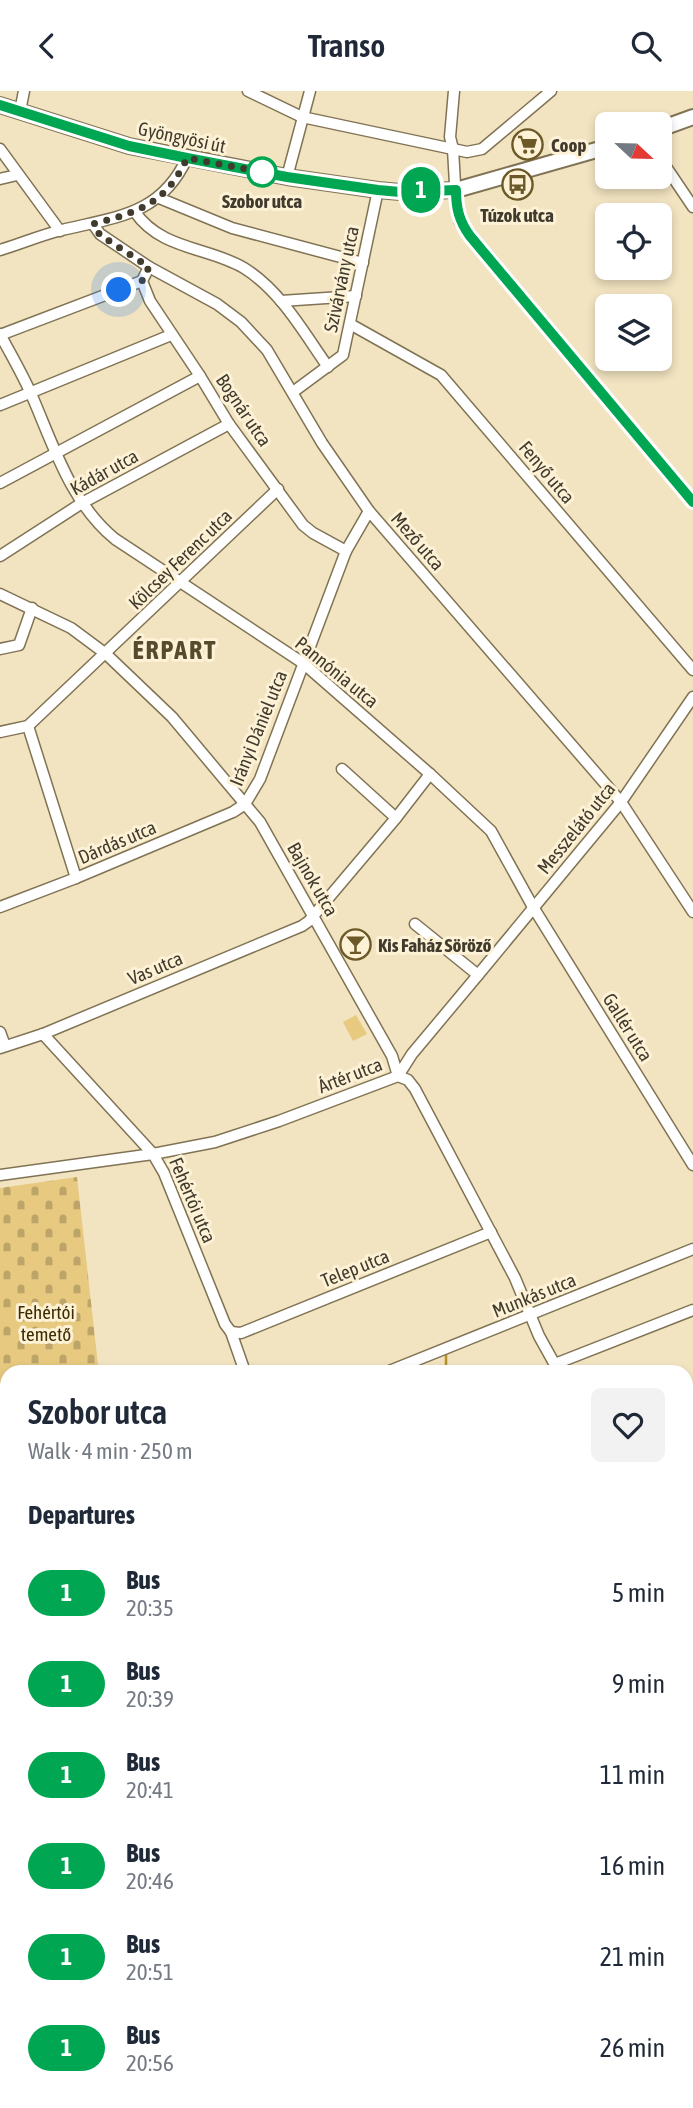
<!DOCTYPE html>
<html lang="en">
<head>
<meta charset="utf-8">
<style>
	:root { --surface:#fff; --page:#f2f2f3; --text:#1f2937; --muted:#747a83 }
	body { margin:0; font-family:"Asap Condensed",sans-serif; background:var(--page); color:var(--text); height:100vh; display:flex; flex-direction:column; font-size:26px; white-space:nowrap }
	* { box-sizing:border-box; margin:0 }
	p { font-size:23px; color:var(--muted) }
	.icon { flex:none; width:38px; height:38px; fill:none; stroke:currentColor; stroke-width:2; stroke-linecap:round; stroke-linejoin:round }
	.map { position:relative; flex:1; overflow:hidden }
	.details { position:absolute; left:0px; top:1274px; width:693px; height:744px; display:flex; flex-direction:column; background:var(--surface); border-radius:21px 21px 0 0; box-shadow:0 4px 10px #0003 }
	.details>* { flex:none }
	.badge { padding:0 14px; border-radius:23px; font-size:24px; line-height:46px }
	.needle { width:46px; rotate:112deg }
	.controls { position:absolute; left:595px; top:21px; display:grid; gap:14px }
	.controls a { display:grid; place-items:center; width:77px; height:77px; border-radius:10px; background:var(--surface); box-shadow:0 4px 10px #0003; font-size:35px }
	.you { position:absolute; width:35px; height:35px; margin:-18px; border:5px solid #fff; border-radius:50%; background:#1a73e8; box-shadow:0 0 0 10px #1a73e833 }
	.map>.badge { position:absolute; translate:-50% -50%; box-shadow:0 0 0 4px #fff }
	h2 { padding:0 28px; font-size:26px; line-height:63px }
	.round { display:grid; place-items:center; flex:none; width:74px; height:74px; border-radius:10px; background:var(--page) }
	.head { display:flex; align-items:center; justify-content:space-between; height:119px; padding:0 28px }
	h1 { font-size:33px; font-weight:600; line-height:52px }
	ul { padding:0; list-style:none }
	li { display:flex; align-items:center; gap:21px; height:91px; padding:0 28px }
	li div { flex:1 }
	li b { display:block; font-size:26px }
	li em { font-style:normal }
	li .badge { min-width:77px; font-weight:700; text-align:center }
	header { display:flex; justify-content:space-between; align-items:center; height:91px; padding:0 28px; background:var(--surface); font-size:32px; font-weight:600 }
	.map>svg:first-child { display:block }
	.cemetery { fill:url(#cemetery-stones) }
	.park { fill:#e7c97f }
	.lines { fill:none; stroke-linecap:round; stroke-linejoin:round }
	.stream { stroke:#b5912a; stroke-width:2.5 }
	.street-casing { stroke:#807354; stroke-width:13 }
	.secondary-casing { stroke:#807354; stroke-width:18 }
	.street { stroke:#fff; stroke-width:10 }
	.secondary { stroke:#fff; stroke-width:14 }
	.line-casing { stroke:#fff; stroke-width:16 }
	.line { stroke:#00a651; stroke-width:10 }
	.walk { stroke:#413b2d; stroke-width:7; stroke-dasharray:0 12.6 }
	.stop-dot { fill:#fff; stroke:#00a651; stroke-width:3.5 }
	.labels { text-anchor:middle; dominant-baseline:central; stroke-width:6; stroke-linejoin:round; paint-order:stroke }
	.street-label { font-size:19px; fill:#413b2d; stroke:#fdf1d6 }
	.poi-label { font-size:19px; font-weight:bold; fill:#413b2d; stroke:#fdf1d6; text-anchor:start }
	.stop-label { font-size:19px; font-weight:bold; fill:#413b2d; stroke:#fdf1d6 }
	.park-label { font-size:19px; fill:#3d2e02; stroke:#fdf1d6 }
	.district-label { font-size:26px; font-weight:bold; letter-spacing:2px; fill:#574b2d; stroke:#fdf1d6 }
</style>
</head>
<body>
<header><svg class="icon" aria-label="back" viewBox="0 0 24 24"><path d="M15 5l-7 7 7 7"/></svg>Transo<svg class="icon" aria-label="search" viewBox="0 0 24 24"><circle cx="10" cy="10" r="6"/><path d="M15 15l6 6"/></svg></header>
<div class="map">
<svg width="693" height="2017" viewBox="0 0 693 2017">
	<defs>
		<pattern id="cemetery-stones" width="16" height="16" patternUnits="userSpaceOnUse" patternTransform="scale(1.75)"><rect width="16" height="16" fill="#e7c97f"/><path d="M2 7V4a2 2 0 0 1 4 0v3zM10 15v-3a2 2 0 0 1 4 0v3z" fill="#bda468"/></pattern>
	</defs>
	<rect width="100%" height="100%" fill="#f2e4c1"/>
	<path class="cemetery" d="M77 1086 98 1274 71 1281H7V1298L0 1299V1097Z"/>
	<path class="park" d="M356 924 367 943 353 950 343 931Z"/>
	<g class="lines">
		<g class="stream">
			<path d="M442 1281 446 1276V1260"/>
			<path d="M0 1453 7 1451"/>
		</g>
		<defs>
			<g id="street">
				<path d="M248 0 302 26 467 61 482 58 551 0"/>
				<path d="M454 0 450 46 453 58 456 111 460 131 693 411"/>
				<path d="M20 20 24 0"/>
				<path d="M0 58 60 140"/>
				<path d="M660 67 693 116"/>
				<path d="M287 86 310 0"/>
				<path d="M0 88 17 84"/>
				<path d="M159 107 232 137 363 172"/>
				<path d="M135 121C161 159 209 156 244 177 281 200 304 242 328 276"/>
				<path d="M93 133 100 143 149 176 217 213 241 231 267 259 322 352 369 420 621 711 693 821"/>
				<path d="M0 159C20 153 41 144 62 139 116 126 161 124 187 67"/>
				<path d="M149 176 142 190 150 210 200 285 229 333 303 434 313 442 346 460"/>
				<path d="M281 210 356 205"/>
				<path d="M350 233 441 284 693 579"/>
				<path d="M0 243C11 264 23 284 32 305 54 356 71 412 115 448L303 572 430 683 491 740 533 816 693 1074"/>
				<path d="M0 244 142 190"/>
				<path d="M293 301 343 264 378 99"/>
				<path d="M0 314 171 244"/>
				<path d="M0 392 200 285"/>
				<path d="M0 465 82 412 229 333"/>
				<path d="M0 503 71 537 106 563 172 626 260 731 392 965 398 985"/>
				<path d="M0 558 19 554 32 517"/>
				<path d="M28 635 76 787"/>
				<path d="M0 641 28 635 278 398"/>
				<path d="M342 678 396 727"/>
				<path d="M0 816 76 787 233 721 245 713 260 688 346 460 369 420"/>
				<path d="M478 884 621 711 693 606"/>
				<path d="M0 941 5 955"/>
				<path d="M43 943 153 1063 164 1082 225 1233 231 1241 245 1281"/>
				<path d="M0 957 43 943 302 835 309 830 396 727 430 683"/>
				<path d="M398 985 408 989 415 998 515 1187 539 1245 559 1281"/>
				<path d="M0 1084 153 1063 215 1051 279 1030 398 985 412 963 478 884 415 833"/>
				<path d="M231 1241 241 1242 491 1141"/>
				<path d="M555 1273 693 1219"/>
				<path d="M387 1281 693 1158"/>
				<path d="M686 1340 693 1337"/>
				<path d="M686 1366 693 1378"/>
				<path d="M686 1441 693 1443"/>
				<path d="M686 1528 693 1543"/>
				<path d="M686 1671 693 1668"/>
				<path d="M686 1790 693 1804"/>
			</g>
			<g id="secondary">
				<path d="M0 14 129 55 287 86 378 99 400 101 456 99 607 56"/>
				<path d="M660 38 693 26"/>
			</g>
		</defs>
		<use href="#street" class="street-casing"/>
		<use href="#secondary" class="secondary-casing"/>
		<use href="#street" class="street"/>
		<use href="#secondary" class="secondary"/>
	</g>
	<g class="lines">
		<defs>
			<path id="line" d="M0 14 129 55 187 67 287 86 378 99 400 101 456 99C456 117 459 130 470 145L693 411"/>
		</defs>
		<use href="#line" class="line-casing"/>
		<use href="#line" class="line"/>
		<path class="walk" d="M119 199 142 190 149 176 100 144 93 133C138 121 166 113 187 67L262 81"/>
	</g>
	<defs>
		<symbol id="supermarket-ring" viewBox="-11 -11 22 22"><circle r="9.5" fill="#fdf1d6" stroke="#6c5928" stroke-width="1.5"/><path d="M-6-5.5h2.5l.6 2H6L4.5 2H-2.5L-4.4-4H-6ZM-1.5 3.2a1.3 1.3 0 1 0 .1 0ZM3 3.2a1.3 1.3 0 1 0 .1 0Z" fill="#6c5928"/></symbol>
		<symbol id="bus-ring" viewBox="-11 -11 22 22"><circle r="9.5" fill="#fdf1d6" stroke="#6c5928" stroke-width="1.5"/><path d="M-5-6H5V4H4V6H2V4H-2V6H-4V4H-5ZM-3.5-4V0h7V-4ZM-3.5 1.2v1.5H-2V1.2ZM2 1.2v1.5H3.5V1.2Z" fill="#6c5928"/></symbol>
		<symbol id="bar-ring" viewBox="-11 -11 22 22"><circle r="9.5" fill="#fdf1d6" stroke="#6c5928" stroke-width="1.5"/><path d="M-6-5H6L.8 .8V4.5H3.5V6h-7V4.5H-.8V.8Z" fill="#6c5928"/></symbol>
	</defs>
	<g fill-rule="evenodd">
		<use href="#supermarket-ring" x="510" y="36" width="35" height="35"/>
		<use href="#bus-ring" x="500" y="76" width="35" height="35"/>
		<use href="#bar-ring" x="338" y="836" width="35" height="35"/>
	</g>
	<circle class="stop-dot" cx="262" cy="81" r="14"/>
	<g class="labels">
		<g class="street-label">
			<text transform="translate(182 46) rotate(12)">Gyöngyösi út</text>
			<text transform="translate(341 188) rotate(-78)">Szivárvány utca</text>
			<text transform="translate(244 319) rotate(56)">Bognár utca</text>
			<text transform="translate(104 381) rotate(-29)">Kádár utca</text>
			<text transform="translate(547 381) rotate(50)">Fenyő utca</text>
			<text transform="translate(418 450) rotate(49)">Mező utca</text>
			<text transform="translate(180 468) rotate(-44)">Kölcsey Ferenc utca</text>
			<text transform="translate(337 581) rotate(39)">Pannónia utca</text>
			<text transform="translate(258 637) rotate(-68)">Irányi Dániel utca</text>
			<text transform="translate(576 737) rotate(-51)">Messzelátó utca</text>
			<text transform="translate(117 751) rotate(-23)">Dárdás utca</text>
			<text transform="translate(313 788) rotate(60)">Bajnok utca</text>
			<text transform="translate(155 877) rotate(-23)">Vas utca</text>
			<text transform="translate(628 936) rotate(58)">Gallér utca</text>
			<text transform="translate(350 984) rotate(-21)">Ártér utca</text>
			<text transform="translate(193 1109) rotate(67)">Fehértói utca</text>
			<text transform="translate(355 1177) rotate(-22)">Telep utca</text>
			<text transform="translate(534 1204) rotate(-22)">Munkás utca</text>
		</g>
		<g class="poi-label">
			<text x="551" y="54">Coop</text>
			<text x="517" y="124" text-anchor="middle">Túzok utca</text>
			<text x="378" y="854">Kis Faház Söröző</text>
		</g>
		<g class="stop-label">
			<text x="262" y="110">Szobor utca</text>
		</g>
		<g class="park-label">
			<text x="46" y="1221">Fehértói<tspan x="46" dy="22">temető</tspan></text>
		</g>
		<g class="district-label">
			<text x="175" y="559">ÉRPART</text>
		</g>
	</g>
</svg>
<div class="controls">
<a><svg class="needle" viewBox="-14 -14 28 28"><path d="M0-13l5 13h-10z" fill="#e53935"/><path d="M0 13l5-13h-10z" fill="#747a83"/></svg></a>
<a><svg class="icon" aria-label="locate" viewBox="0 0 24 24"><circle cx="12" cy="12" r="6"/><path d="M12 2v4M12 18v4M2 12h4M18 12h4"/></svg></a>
<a><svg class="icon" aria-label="layers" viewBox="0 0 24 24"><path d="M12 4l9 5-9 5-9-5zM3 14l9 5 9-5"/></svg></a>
</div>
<div class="you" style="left:119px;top:199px"></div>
<b class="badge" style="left:421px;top:99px;background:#00a651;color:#fff">1</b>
<section class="details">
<div class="head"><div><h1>Szobor utca</h1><p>Walk · 4 min · 250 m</p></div><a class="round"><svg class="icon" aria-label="heart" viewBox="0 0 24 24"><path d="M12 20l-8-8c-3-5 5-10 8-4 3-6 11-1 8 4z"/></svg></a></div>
<h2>Departures</h2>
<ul>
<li><span class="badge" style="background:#00a651;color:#fff">1</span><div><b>Bus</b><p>20:35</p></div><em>5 min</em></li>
<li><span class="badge" style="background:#00a651;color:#fff">1</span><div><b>Bus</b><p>20:39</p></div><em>9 min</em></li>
<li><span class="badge" style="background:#00a651;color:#fff">1</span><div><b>Bus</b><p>20:41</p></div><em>11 min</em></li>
<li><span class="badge" style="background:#00a651;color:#fff">1</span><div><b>Bus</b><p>20:46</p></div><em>16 min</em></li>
<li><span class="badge" style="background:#00a651;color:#fff">1</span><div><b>Bus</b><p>20:51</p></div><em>21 min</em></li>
<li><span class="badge" style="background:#00a651;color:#fff">1</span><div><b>Bus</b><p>20:56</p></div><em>26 min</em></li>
</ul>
</section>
</div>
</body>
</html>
